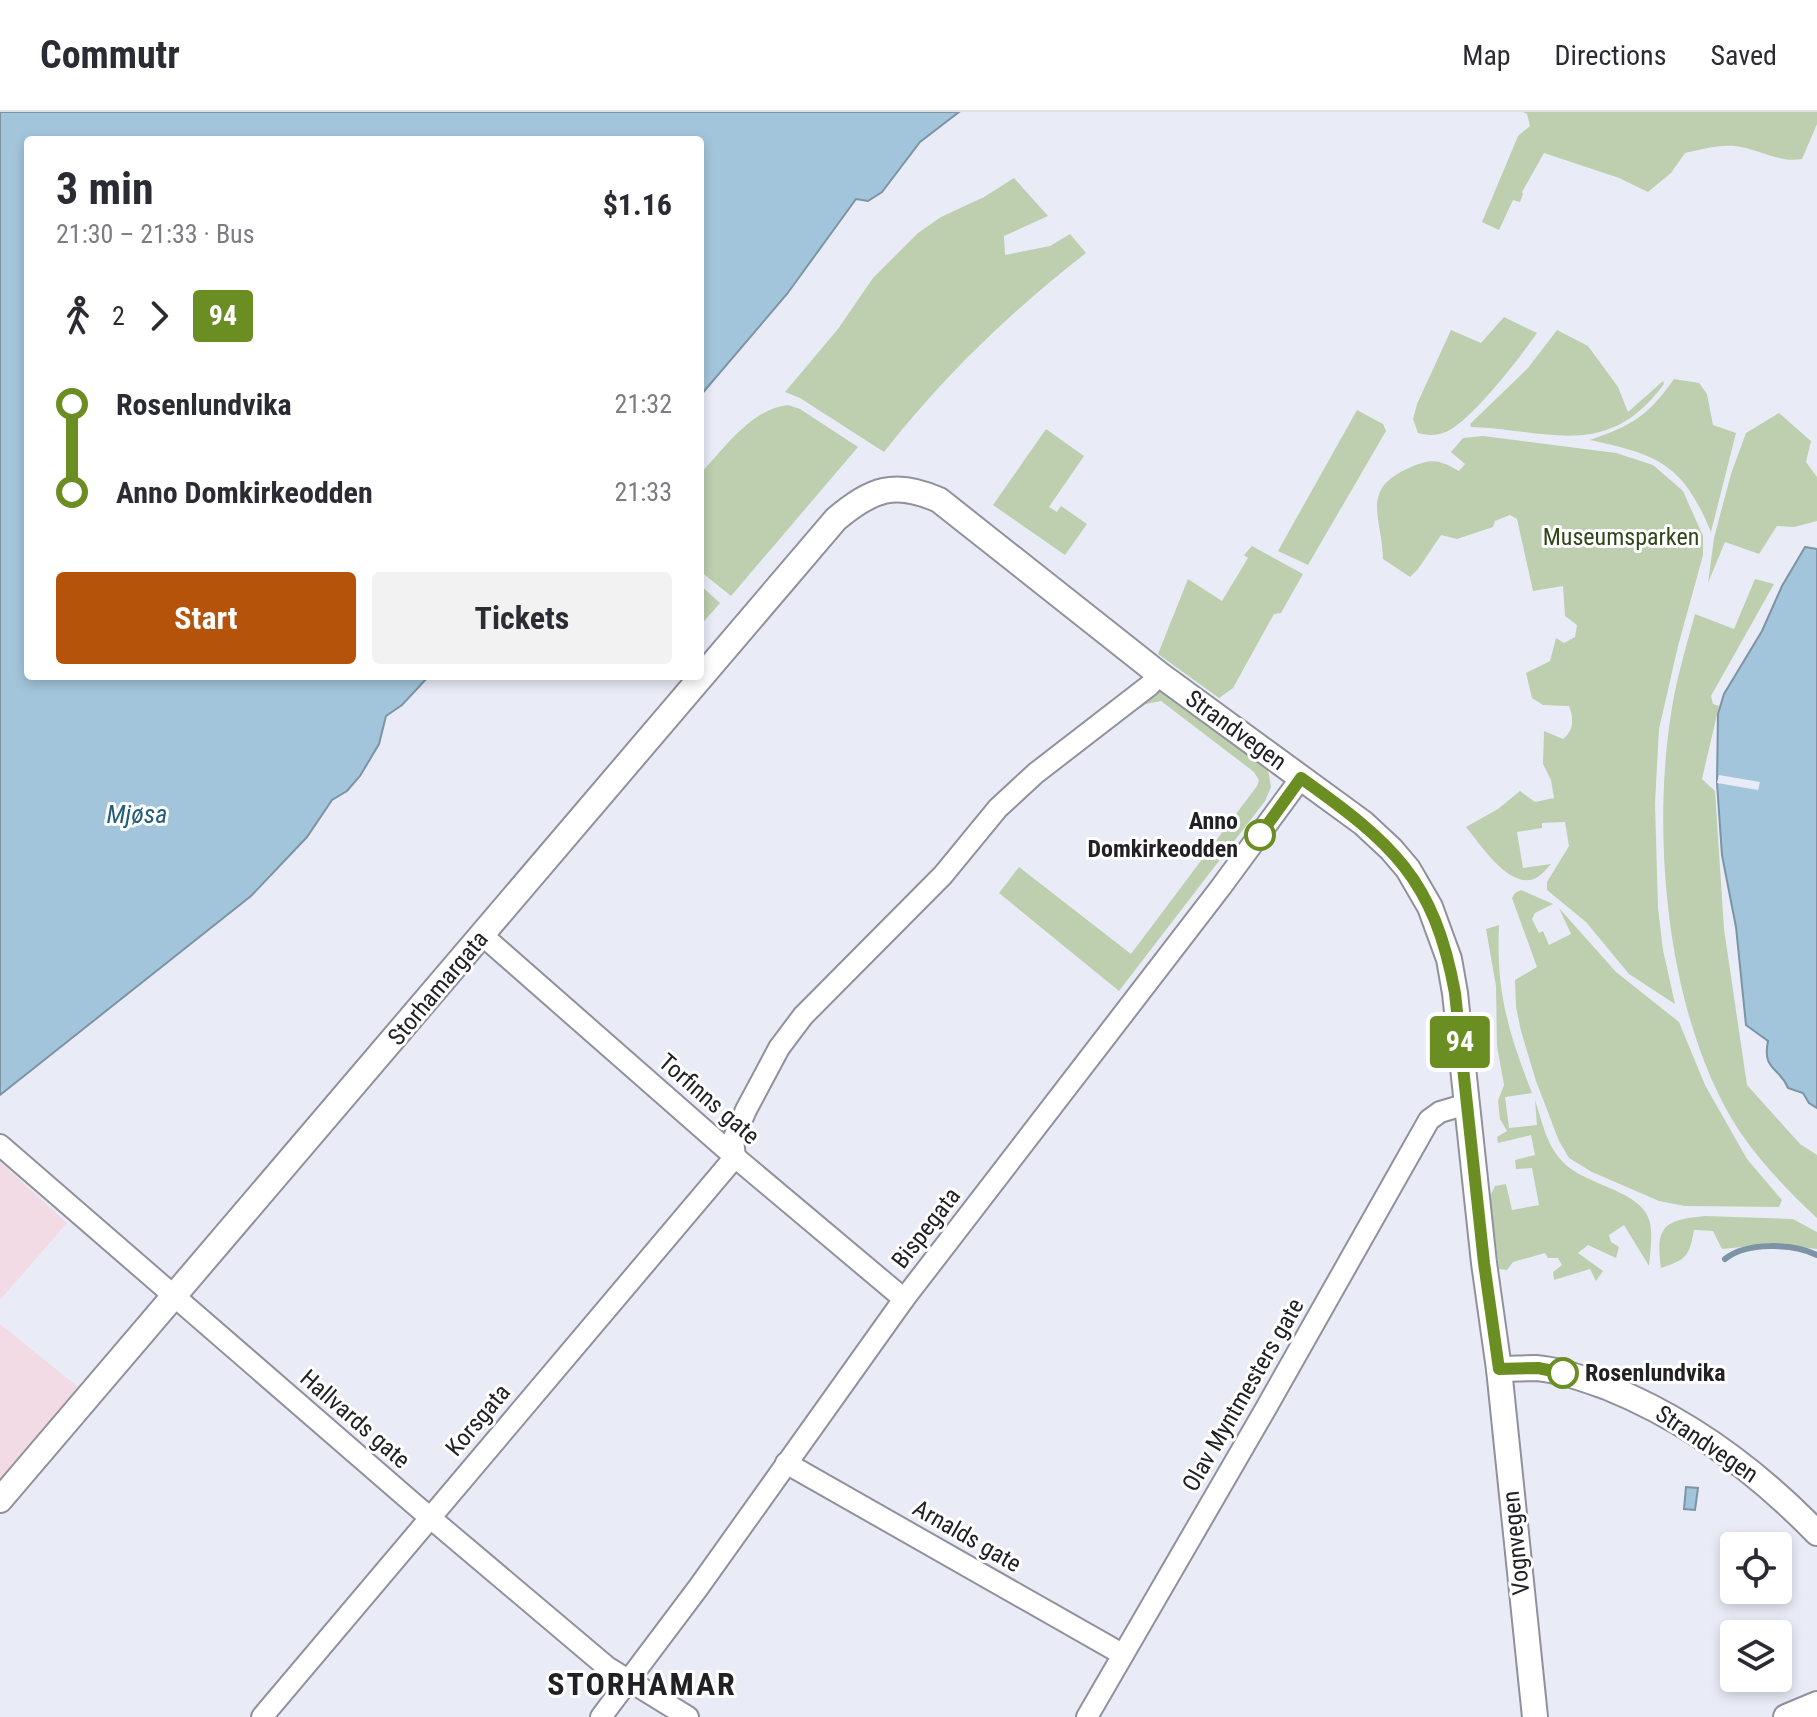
<!DOCTYPE html>
<html lang="en">
<head>
<meta charset="utf-8">
<style>
	:root { --surface:#fff; --page:#f2f2f3; --text:#2b2b33; --muted:#7c7c81; --line:#e1e1e2; --accent:#b45309 }
	body { margin:0; font-family:"Roboto Condensed",sans-serif; background:var(--page); color:var(--text); height:100vh; display:flex; flex-direction:column; font-size:30px; white-space:nowrap }
	* { box-sizing:border-box; margin:0 }
	p { font-size:26px; color:var(--muted) }
	.icon { flex:none; width:44px; height:44px; fill:none; stroke:currentColor; stroke-width:2; stroke-linecap:round; stroke-linejoin:round }
	.map { position:relative; flex:1; overflow:hidden }
	.drawer { position:absolute; left:24px; top:24px; width:680px; height:544px; display:flex; flex-direction:column; background:var(--surface); border-radius:8px; box-shadow:0 4px 12px #0003 }
	.drawer>* { flex:none }
	.badge { padding:0 16px; border-radius:6px; font-size:28px; line-height:52px }
	.tools { position:absolute; left:1720px; top:1420px; display:grid; gap:16px }
	.tools a { display:grid; place-items:center; width:72px; height:72px; border-radius:8px; background:var(--surface); box-shadow:0 4px 12px #0003; font-size:40px }
	.map>.badge { position:absolute; translate:-50% -50%; box-shadow:0 0 0 4px #fff }
	.legs { display:flex; align-items:center; gap:12px; height:88px; padding:0 32px; font-size:26px }
	.legs p { margin-inline-start:auto }
	.summary { display:flex; align-items:center; justify-content:space-between; height:136px; padding:0 32px }
	h1 { font-size:44px; font-weight:700; line-height:60px }
	.action { display:flex; gap:16px; margin-top:auto; padding:16px 32px }
	.action a { flex:1; height:92px; border-radius:8px; background:var(--accent); color:#fff; font-size:32px; font-weight:700; line-height:92px; text-align:center }
	.action a+a { background:var(--page); color:var(--text) }
	ul { padding:0 32px; list-style:none }
	li { display:flex; align-items:center; gap:28px; height:88px; font-size:30px }
	li i { display:grid; place-items:center; width:12px; height:100%; margin:0 10px; background:currentColor }
	li i::after { content:''; width:20px; height:20px; margin:-10px; border:6px solid; border-radius:50%; background:var(--surface) }
	li p { margin-inline-start:auto }
	li:first-child i { background:linear-gradient(#0000 50%,currentColor 0) }
	li:last-child i { background:linear-gradient(currentColor 50%,#0000 0) }
	header { display:flex; align-items:center; gap:48px; box-sizing:border-box; height:112px; padding:0 40px; background:var(--surface); border-bottom:2px solid var(--line) }
	header strong { font-size:38px }
	nav { display:flex; gap:44px; margin-inline-start:auto; font-size:28px }
	.map>svg:first-child { display:block }
	.commercial { fill:#f3dbe5 }
	.green { fill:#bdcfaf }
	.water { fill:#a3c5db; stroke:#7c94a4; stroke-width:2 }
	.pier { fill:#e9ecf7 }
	.lines { fill:none; stroke-linecap:round; stroke-linejoin:round }
	.stream { stroke:#7c94a4; stroke-width:6 }
	.minor-casing { stroke:#90919c; stroke-width:24 }
	.major-casing { stroke:#90919c; stroke-width:28 }
	.minor { stroke:#fff; stroke-width:20 }
	.major { stroke:#fff; stroke-width:24 }
	.line-1-casing { stroke:#fff; stroke-width:18 }
	.line-1 { stroke:#6b8e23; stroke-width:12 }
	.stop-1-dot { fill:#fff; stroke:#6b8e23; stroke-width:4 }
	.labels { text-anchor:middle; dominant-baseline:central; stroke-width:6; stroke-linejoin:round; paint-order:stroke }
	.park-label { font-size:24px; fill:#2f4617; stroke:#fff }
	.street-label { font-size:24px; fill:#202025; stroke:#fff }
	.stop-label { font-size:24px; font-weight:bold; fill:#202025; stroke:#fff; text-anchor:end }
	.water-label { font-size:26px; font-style:italic; fill:#245c7c; stroke:#fff }
	.district-label { font-size:32px; font-weight:bold; letter-spacing:2px; fill:#202025; stroke:#fff }
</style>
</head>
<body>
<header>
<strong>Commutr</strong>
<nav><a>Map</a><a>Directions</a><a>Saved</a></nav>
</header>
<div class="map">
<svg width="1817" height="1605" viewBox="0 0 1817 1605">
	<rect width="100%" height="100%" fill="#e9ecf7"/>
	<g class="commercial">
		<path d="M0 1050 67 1111 0 1188Z"/>
		<path d="M0 1212 83 1279 0 1374Z"/>
	</g>
	<g class="green">
		<path d="M1523 0H1817V12L1802 47C1781 51 1762 39 1741 35 1724 31 1702 37 1685 41L1671 61 1648 80 1619 66 1544 41 1522 80 1523 82 1520 90 1513 88 1499 118 1482 110 1518 24 1530 14 1527 2Z"/>
		<path d="M1014 66 1048 104 1004 124 1005 143 1050 134 1070 122 1086 141C1010 200 944 264 884 340L800 286 785 280 838 217 873 166 918 121 941 105 984 85Z"/>
		<path d="M1504 205 1537 221C1521 244 1468 314 1443 321 1435 324 1425 323 1418 321L1413 307 1417 292 1451 218 1481 231Z"/>
		<path d="M1557 218 1588 234 1618 275 1628 300 1663 269 1664 272C1607 349 1551 318 1471 315L1470 312 1528 256Z"/>
		<path d="M1674 267 1699 271 1707 282 1713 313 1736 321 1711 420C1683 352 1659 343 1590 328 1633 313 1648 304 1674 267Z"/>
		<path d="M788 293 800 297 858 335 731 484 700 459V362C724 337 751 297 788 293Z"/>
		<path d="M1357 298 1383 312 1386 319 1308 453 1278 439Z"/>
		<path d="M1779 301 1811 329 1806 350 1817 365V409L1794 415 1777 414 1759 442 1725 430 1708 471 1714 426 1731 362 1746 321Z"/>
		<path d="M1046 317 1084 344 1049 395 1057 400 1061 394 1087 412 1065 443 993 393Z"/>
		<path d="M1483 324 1616 341 1653 353 1683 379 1703 424V443L1678 534 1659 617 1655 691 1658 796 1663 838 1675 892 1629 862 1586 810 1547 778V770L1569 734 1565 710 1542 711V716L1517 720 1523 756 1551 752C1547 756 1542 763 1536 766 1510 779 1480 732 1466 715L1498 697 1520 679 1535 690 1554 686 1551 668 1543 652 1544 619 1563 627C1574 618 1574 607 1569 594L1543 593 1532 586 1526 561 1550 549 1556 526 1564 531 1575 525 1577 513 1565 504 1563 474 1533 479 1517 407 1510 403 1495 409 1493 415 1457 427 1441 423 1418 457 1410 465 1383 447C1382 404 1359 377 1411 355 1433 346 1439 348 1459 359L1465 352 1451 340 1463 326Z"/>
		<path d="M1252 434 1303 462 1281 501 1274 502 1233 576 1219 586 1158 542 1188 467 1222 489 1248 446 1244 443Z"/>
		<path d="M1755 467 1774 472 1711 584 1713 592 1719 594 1702 667 1715 679 1724 817 1747 973 1800 1032 1817 1043V1106C1789 1080 1762 1052 1740 1020 1668 911 1651 729 1671 602 1676 568 1686 535 1695 502L1734 517Z"/>
		<path d="M700 473 720 491 700 514Z"/>
		<path d="M1156 572 1268 657 1271 675 1265 689 1119 879 999 781 1019 755 1131 842 1257 674 1259 668 1254 660 1161 589 1146 592 1137 598Z"/>
		<path d="M1521 778 1553 792 1535 801 1532 807 1539 821 1543 819 1549 833 1571 822 1559 796 1616 860 1679 910 1705 973 1747 1047 1782 1088 1779 1095 1685 1094 1659 1089 1592 1060 1569 1046 1559 1029 1536 969 1521 919 1516 895 1515 868 1537 855 1512 786 1515 781Z"/>
		<path d="M1499 813C1496 880 1508 919 1532 981L1505 985 1509 1016 1537 1013 1535 988C1542 1009 1546 1032 1562 1049 1584 1074 1644 1078 1650 1111 1653 1124 1650 1141 1649 1154L1624 1113 1609 1123 1611 1130 1619 1135 1616 1146 1588 1133 1578 1141 1603 1159 1596 1169 1590 1157 1554 1168 1553 1160 1562 1153 1558 1146H1548L1545 1141 1513 1150 1507 1158 1499 1157 1490 1084 1495 1074 1506 1072 1512 1098 1539 1093 1532 1056 1516 1057 1515 1048 1535 1043 1531 1023 1498 1031 1497 1025 1507 1019 1500 1007 1498 989 1504 973 1497 934 1496 874 1486 817Z"/>
		<path d="M1705 1104 1793 1107 1817 1120V1137L1774 1132 1722 1137 1713 1119 1694 1118C1689 1145 1687 1147 1661 1156 1655 1114 1664 1108 1705 1104Z"/>
	</g>
	<g class="water">
		<path d="M0 0H959L920 30 882 80 868 89 856 87 787 182 700 284V28H28V564H429L402 593 386 604 379 632 360 664 347 679 332 688 307 725 251 784 0 983Z"/>
		<path d="M1805 435 1817 437V996L1809 991 1803 981 1788 976C1779 954 1762 959 1768 929L1746 913 1736 815 1722 743 1717 671 1718 602 1724 582 1762 519 1782 474Z"/>
		<path d="M1686 1375 1698 1376 1695 1398 1684 1397Z"/>
	</g>
	<path class="pier" d="M1719 663 1760 670 1758 678 1717 671Z"/>
	<g class="lines">
		<path class="stream" d="M1725 1147C1746 1130 1793 1131 1817 1143"/>
		<defs>
			<g id="minor">
				<path d="M482 823 735 1045 904 1187"/>
				<path d="M0 1033 414 1392 607 1555 688 1605"/>
				<path d="M786 1351 1122 1542"/>
				<path d="M262 1605 735 1045 733 1028 746 998 779 936 803 904 943 763 998 696 1036 661 1150 573 1159 562"/>
				<path d="M601 1605 698 1476 904 1187 1221 775 1301 666"/>
				<path d="M1087 1605 1265 1298 1429 1008 1440 1000 1467 992"/>
			</g>
			<g id="major">
				<path d="M1499 1257C1511 1257 1524 1256 1536 1256 1560 1258 1584 1267 1607 1275 1689 1308 1756 1358 1817 1421"/>
				<path d="M0 1388 836 407C872 377 895 368 939 388L1159 562 1363 711 1391 737 1408 757 1430 795 1449 847 1455 881 1484 1151 1499 1257 1535 1605"/>
				<path d="M1786 1605 1817 1592"/>
			</g>
		</defs>
		<use href="#minor" class="minor-casing"/>
		<use href="#major" class="major-casing"/>
		<use href="#minor" class="minor"/>
		<use href="#major" class="major"/>
	</g>
	<g class="lines">
		<defs>
			<path id="line-1" d="M1260 723 1301 666C1392 731 1434 766 1455 881L1484 1151 1499 1257 1538 1256 1563 1261"/>
		</defs>
		<use href="#line-1" class="line-1-casing"/>
		<use href="#line-1" class="line-1"/>
	</g>
	<g class="stop-1-dot">
		<circle cx="1260" cy="723" r="14"/>
		<circle cx="1563" cy="1261" r="14"/>
	</g>
	<g class="labels">
		<g class="park-label">
			<text x="1621" y="425">Museumsparken</text>
		</g>
		<g class="street-label">
			<text transform="translate(1236 618) rotate(36)">Strandvegen</text>
			<text transform="translate(438 876) rotate(-50)">Storhamargata</text>
			<text transform="translate(709 987) rotate(41)">Torfinns gate</text>
			<text transform="translate(926 1116) rotate(-52)">Bispegata</text>
			<text transform="translate(1243 1283) rotate(-60)">Olav Myntmesters gate</text>
			<text transform="translate(355 1307) rotate(41)">Hallvards gate</text>
			<text transform="translate(478 1308) rotate(-50)">Korsgata</text>
			<text transform="translate(1707 1332) rotate(34)">Strandvegen</text>
			<text transform="translate(967 1424) rotate(30)">Arnalds gate</text>
			<text transform="translate(1516 1431) rotate(-96)">Vognvegen</text>
		</g>
		<g class="stop-label">
			<text x="1238" y="709">Anno<tspan x="1238" dy="28">Domkirkeodden</tspan></text>
			<text x="1585" y="1261" text-anchor="start">Rosenlundvika</text>
		</g>
		<g class="water-label">
			<text x="137" y="702">Mjøsa</text>
		</g>
		<g class="district-label">
			<text x="642" y="1572">STORHAMAR</text>
		</g>
	</g>
</svg>
<div class="tools">
<a><svg class="icon" aria-label="locate" viewBox="0 0 24 24"><circle cx="12" cy="12" r="6"/><path d="M12 2v4M12 18v4M2 12h4M18 12h4"/></svg></a>
<a><svg class="icon" aria-label="layers" viewBox="0 0 24 24"><path d="M12 4l9 5-9 5-9-5zM3 14l9 5 9-5"/></svg></a>
</div>
<b class="badge" style="left:1460px;top:930px;background:#6b8e23;color:#fff">94</b>
<section class="drawer">
<div class="summary"><div><h1>3 min</h1><p>21:30 – 21:33 · Bus</p></div><b>$1.16</b></div>
<div class="legs"><svg class="icon" aria-label="walk" viewBox="0 0 24 24"><circle cx="13" cy="4" r="2"/><path d="M13 8l-2 6 4 7M11 14l-3 7M7 12l3-4h3l4 4"/></svg>2<svg class="icon" aria-label="forward" viewBox="0 0 24 24"><path d="M9 5l7 7-7 7"/></svg><b class="badge" style="background:#6b8e23;color:#fff">94</b></div>
<ul>
<li><i style="color:#6b8e23"></i><b>Rosenlundvika</b><p>21:32</p></li>
<li><i style="color:#6b8e23"></i><b>Anno Domkirkeodden</b><p>21:33</p></li>
</ul>
<div class="action"><a>Start</a><a>Tickets</a></div>
</section>
</div>
</body>
</html>
